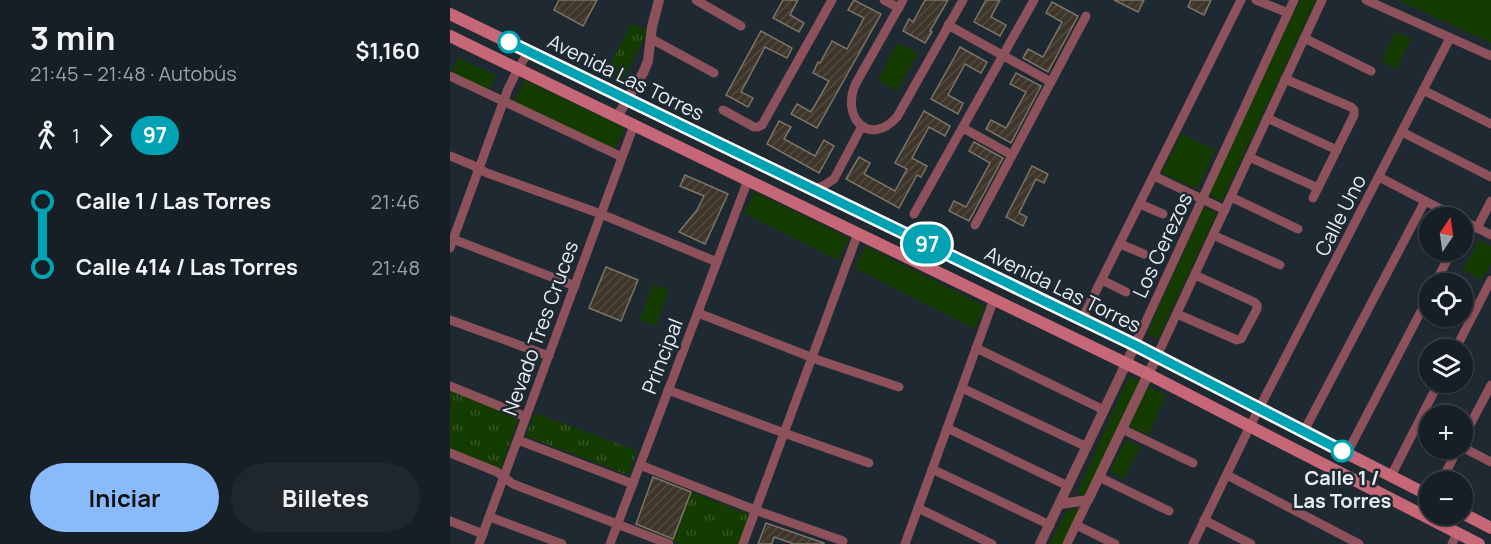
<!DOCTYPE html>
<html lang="es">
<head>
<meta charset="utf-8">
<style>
	:root { --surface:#161f25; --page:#1f272d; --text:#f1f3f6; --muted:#9ea2a7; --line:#353d42; --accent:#89bafc }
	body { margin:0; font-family:Manrope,sans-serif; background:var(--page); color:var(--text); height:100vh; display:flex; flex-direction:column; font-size:22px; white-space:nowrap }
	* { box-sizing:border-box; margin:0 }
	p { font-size:20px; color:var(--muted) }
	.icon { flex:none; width:33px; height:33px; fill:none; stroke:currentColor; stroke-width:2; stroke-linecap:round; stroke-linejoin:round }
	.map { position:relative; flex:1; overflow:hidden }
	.panel { display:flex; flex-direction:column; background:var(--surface); width:450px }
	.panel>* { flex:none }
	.badge { padding:0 12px; border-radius:20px; font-size:21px; line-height:39px }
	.needle { width:39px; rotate:13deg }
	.buttons { position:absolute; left:969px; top:207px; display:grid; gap:12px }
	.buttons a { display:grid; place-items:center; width:54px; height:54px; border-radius:50%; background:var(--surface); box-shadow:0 2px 4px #0004,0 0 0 2px var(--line); font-size:30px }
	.map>.badge { position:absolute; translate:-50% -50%; box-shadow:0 0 0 3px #fff }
	.legs { display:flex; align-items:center; gap:9px; height:66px; padding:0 30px; font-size:20px }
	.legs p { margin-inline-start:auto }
	.overview { display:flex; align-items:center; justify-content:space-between; height:102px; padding:0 30px }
	h1 { font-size:33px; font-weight:700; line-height:45px }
	.primary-button { display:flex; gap:12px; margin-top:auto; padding:12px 30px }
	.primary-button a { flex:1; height:69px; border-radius:36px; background:var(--accent); color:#111; font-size:24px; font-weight:700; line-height:69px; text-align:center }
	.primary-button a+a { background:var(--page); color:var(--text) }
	ul { padding:0 30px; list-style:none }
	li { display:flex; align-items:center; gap:21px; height:66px; font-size:22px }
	li i { display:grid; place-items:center; width:9px; height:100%; margin:0 8px; background:currentColor }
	li i::after { content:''; width:15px; height:15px; margin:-8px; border:4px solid; border-radius:50%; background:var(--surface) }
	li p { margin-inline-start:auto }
	li:first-child i { background:linear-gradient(#0000 50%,currentColor 0) }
	li:last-child i { background:linear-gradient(currentColor 50%,#0000 0) }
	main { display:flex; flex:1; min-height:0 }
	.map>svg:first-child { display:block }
	.grass { fill:#153c00 }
	.park { fill:url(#park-tufts) }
	.building { fill:url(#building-hatch); stroke:#7d7467; stroke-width:1.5 }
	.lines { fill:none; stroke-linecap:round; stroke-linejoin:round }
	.minor { stroke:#8c515a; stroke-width:9 }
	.tertiary { stroke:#8c515a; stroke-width:10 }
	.secondary { stroke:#c56776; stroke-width:12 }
	.line-1-casing { stroke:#fff; stroke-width:14 }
	.line-1 { stroke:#00a3b4; stroke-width:9 }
	.stop-1-dot { fill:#fff; stroke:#00a3b4; stroke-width:3 }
	.labels { text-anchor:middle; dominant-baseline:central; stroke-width:5; stroke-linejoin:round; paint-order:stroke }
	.street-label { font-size:20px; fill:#e6edf3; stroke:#1e2931 }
	.stop-label { font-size:20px; font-weight:bold; fill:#e6edf3; stroke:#1e2931 }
</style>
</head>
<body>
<main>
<section class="panel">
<div class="overview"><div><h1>3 min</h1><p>21:45 – 21:48 · Autobús</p></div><b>$1,160</b></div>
<div class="legs"><svg class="icon" aria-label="walk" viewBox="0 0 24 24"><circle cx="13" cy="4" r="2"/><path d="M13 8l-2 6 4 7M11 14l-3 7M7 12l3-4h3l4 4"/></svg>1<svg class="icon" aria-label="forward" viewBox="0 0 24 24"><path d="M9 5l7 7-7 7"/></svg><b class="badge" style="background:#00a3b4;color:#fff">97</b></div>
<ul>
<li><i style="color:#00a3b4"></i><b>Calle 1 / Las Torres</b><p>21:46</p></li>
<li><i style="color:#00a3b4"></i><b>Calle 414 / Las Torres</b><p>21:48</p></li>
</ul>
<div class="primary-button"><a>Iniciar</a><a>Billetes</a></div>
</section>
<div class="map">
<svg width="1041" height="544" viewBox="0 0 1041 544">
	<defs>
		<pattern id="park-tufts" width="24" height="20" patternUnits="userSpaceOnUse" patternTransform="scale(1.5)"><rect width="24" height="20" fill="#153c00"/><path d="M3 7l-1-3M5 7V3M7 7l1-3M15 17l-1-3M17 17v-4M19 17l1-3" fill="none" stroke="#375826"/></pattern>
		<pattern id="building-hatch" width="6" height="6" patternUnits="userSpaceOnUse" patternTransform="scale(1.5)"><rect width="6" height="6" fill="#3e362a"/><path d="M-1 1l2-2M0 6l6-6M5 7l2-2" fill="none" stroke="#514a3f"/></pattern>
	</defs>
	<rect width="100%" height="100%" fill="#1e2931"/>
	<g class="grass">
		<path d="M850 0H866L772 201 758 195Z"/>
		<path d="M948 0H1041V43Z"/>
		<path d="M945 32 961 39 947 69 932 62Z"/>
		<path d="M448 43 468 53 447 91 428 80Z"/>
		<path d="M8 58 46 75 39 90 2 72Z"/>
		<path d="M75 80 175 128 164 150 64 102Z"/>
		<path d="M731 134 765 150 747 189 712 173Z"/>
		<path d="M305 192 399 238 388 260 294 213Z"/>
		<path d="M754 207 767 213 708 339 697 334Z"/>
		<path d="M1030 240 1041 246V264L1032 280 1013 270Z"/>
		<path d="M416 246 535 306 525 329 405 268Z"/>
		<path d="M203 284 219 290 206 326 190 320Z"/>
		<path d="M679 376 691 381 634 496 627 493Z"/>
		<path d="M698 386 716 395 698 435 679 427Z"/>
		<path d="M676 440 690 447 674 479 660 472Z"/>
		<path d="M628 508 627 515 613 544H600L617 510Z"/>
	</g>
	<g class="park">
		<path d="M182 23 198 31 172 82 155 74Z"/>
		<path d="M0 389 69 418 50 470 0 449Z"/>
		<path d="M85 413 187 451 178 475 76 436Z"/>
		<path d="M242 492 300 515 289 544H229L222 541Z"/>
	</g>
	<g class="building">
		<path d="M109 0H147L133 26 104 10Z"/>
		<path d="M333 0H348L340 15 354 23 349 32 323 18Z"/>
		<path d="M404 0 431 14 367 128 341 114 347 104 361 112 379 81 363 73 368 62 370 63 382 41 397 49 414 18 398 10Z"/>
		<path d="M475 0H498L480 31 482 32 475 43 453 31 459 19 463 22Z"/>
		<path d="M536 0H550L541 17 556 25 550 36 524 22Z"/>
		<path d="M664 0H694L688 12Z"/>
		<path d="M741 0H761L754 15 738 7Z"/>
		<path d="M602 2 628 16 598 72 573 58 578 49 593 57 612 22 596 13Z"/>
		<path d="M311 31 342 48 337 58 315 47 291 92 303 98 298 107 276 95Z"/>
		<path d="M510 47 537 62 531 73 515 64 498 95 513 103 508 114 481 99Z"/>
		<path d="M566 73 591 86 561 143 536 129 541 120 556 128 576 92 560 84Z"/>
		<path d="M474 111 500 126 495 136 479 127 462 158 477 166 471 177 467 175 449 208 396 179 409 157 420 163 414 174 445 191 457 169 445 163Z"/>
		<path d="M329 121 341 127 334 139 365 156 374 140 384 146 369 173 317 144Z"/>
		<path d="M524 142 553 158 519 221 499 211 504 201 516 207 540 163 519 151Z"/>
		<path d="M582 166 598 174 594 183 586 179 569 213 577 217 573 226 556 217Z"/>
		<path d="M235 175 278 194 255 244 229 232 247 210 254 196 230 186Z"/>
		<path d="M156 267 188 280 171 321 139 308Z"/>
		<path d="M203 477 241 492 223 539 186 524Z"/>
		<path d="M316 523 374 543 373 544H344L324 537 322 544H308Z"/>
	</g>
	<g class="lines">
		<g class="minor">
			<path d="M246 0 291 26"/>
			<path d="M434 0 449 8"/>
			<path d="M453 0 406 83C390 117 419 148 447 117L513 0"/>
			<path d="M806 0 838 13"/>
			<path d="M916 0 1041 56"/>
			<path d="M498 25 601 82"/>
			<path d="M200 38 264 73"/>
			<path d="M854 38 921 71"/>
			<path d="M0 76 172 157"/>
			<path d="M835 79 901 107 904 110V115L863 198"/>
			<path d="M973 90 1041 124"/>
			<path d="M273 110 304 127H308L312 125 382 0"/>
			<path d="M817 118 887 150"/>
			<path d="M513 128 562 155"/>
			<path d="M952 132 1041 177"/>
			<path d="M0 156 22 165 37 173 151 214 267 262"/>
			<path d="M799 157 868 188"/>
			<path d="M704 176 775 210"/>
			<path d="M929 177 1008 218"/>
			<path d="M362 189 373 186 384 179 412 126"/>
			<path d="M781 197 848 229"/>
			<path d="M690 204 713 214"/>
			<path d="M464 214 584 0"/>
			<path d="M1012 220 1041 235"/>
			<path d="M525 225 636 16"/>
			<path d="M1027 228 1041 201"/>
			<path d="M763 235 830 265"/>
			<path d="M0 238 125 286"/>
			<path d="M670 244 694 254"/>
			<path d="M0 248 58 89 68 69 79 51"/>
			<path d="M652 280 676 292"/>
			<path d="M985 284 1002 250"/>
			<path d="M248 313 371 361 449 387"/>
			<path d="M727 314 787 340 791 339 807 309V305L804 302 745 275"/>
			<path d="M632 319 791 0"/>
			<path d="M0 320 99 356"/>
			<path d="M685 345 844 0"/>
			<path d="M526 348 654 410"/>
			<path d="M1005 350 1041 280"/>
			<path d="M707 356 872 0"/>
			<path d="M0 386 76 417"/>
			<path d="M512 388 637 447"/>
			<path d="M218 390 334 433 419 463"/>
			<path d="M497 428 618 486"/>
			<path d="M672 429 743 463"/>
			<path d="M854 431 975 201"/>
			<path d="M68 440 183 484"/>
			<path d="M1012 440 1041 385"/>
			<path d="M1012 447 1041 462"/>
			<path d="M0 453 47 472 63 484 219 544"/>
			<path d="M897 453 980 294"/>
			<path d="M190 465 305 510 393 541"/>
			<path d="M482 469 600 525"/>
			<path d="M777 475 909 544"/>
			<path d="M941 476 989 382"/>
			<path d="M649 477 719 511"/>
			<path d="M991 482 1008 448"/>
			<path d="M468 508 542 544"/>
			<path d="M40 517 112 544"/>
			<path d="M754 520 801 544"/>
			<path d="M0 521 33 534"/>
			<path d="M626 525 665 544"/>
			<path d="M29 544 184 125"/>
			<path d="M160 544 298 180"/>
			<path d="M293 544 408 233"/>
			<path d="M455 544 544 299"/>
			<path d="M617 544 638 500"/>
			<path d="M743 544 800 426 1000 38"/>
			<path d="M1002 544 1007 533"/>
		</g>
		<g class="tertiary">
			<path d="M167 117 193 73 198 61 202 27 209 0"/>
			<path d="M610 504 638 500 707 356"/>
			<path d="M590 544 685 345"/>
		</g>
		<g class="secondary">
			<path d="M0 14 685 345 980 496"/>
			<path d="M0 36 698 374 1029 544"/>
			<path d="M1012 513 1041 528"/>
		</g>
	</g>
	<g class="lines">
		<defs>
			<path id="line-1" d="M59 42 685 345 892 451"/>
		</defs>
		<use href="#line-1" class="line-1-casing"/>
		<use href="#line-1" class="line-1"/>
	</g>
	<g class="stop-1-dot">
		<circle cx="59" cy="42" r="10"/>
		<circle cx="892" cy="451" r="10"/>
	</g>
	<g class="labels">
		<g class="street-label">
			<text transform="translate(176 77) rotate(26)">Avenida Las Torres</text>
			<text transform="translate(890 215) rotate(-63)">Calle Uno</text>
			<text transform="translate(712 245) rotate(-65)">Los Cerezos</text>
			<text transform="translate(613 289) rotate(26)">Avenida Las Torres</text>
			<text transform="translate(90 328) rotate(-70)">Nevado Tres Cruces</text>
			<text transform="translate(212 356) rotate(-69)">Principal</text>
		</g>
		<g class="stop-label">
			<text x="892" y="477">Calle 1 /<tspan x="892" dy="23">Las Torres</tspan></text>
		</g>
	</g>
</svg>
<div class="buttons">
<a><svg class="needle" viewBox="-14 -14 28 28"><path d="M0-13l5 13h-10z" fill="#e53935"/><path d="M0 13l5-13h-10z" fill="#9ea2a7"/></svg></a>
<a><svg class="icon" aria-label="locate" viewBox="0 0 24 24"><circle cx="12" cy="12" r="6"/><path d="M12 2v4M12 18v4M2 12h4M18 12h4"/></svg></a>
<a><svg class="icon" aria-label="layers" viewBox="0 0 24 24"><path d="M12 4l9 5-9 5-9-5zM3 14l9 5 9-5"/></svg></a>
<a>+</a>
<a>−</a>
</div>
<b class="badge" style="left:477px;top:244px;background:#00a3b4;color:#fff">97</b>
</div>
</main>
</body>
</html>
